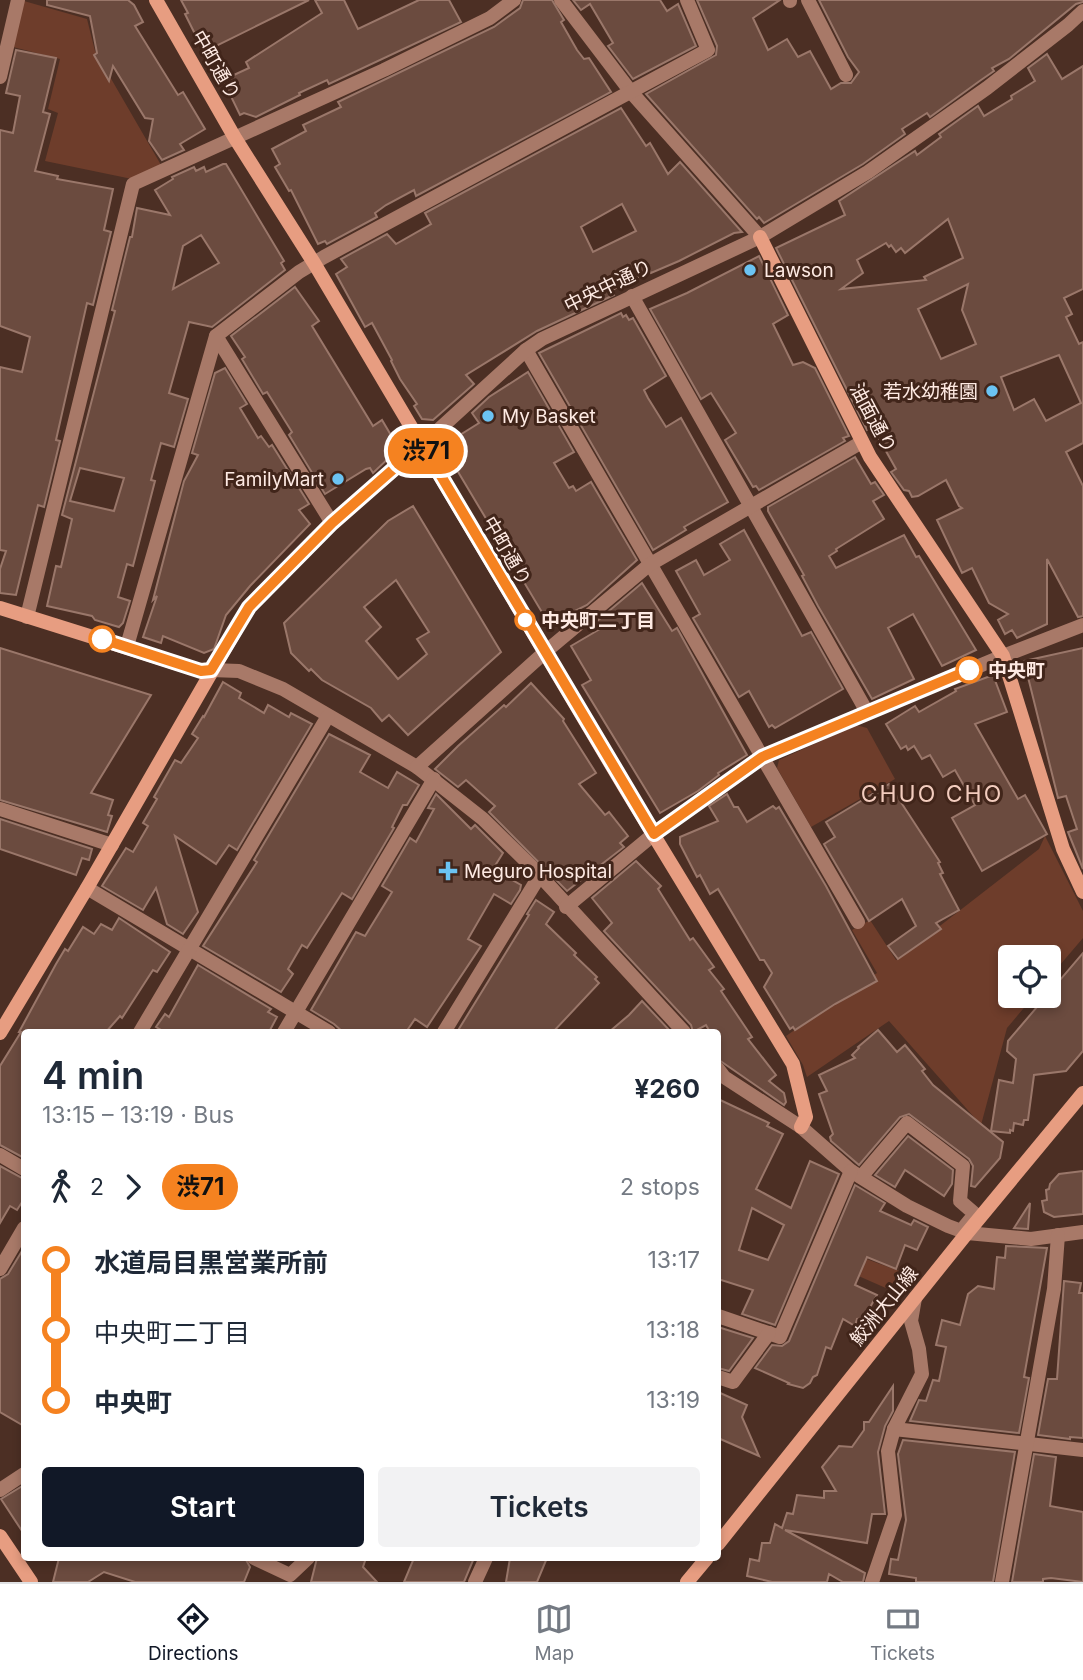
<!DOCTYPE html>
<html lang="en">
<head>
<meta charset="utf-8">
<style>
	:root { --surface:#fff; --page:#f2f2f3; --text:#1f2937; --muted:#747a83; --line:#e0e1e3; --accent:#111827 }
	body { margin:0; font-family:Inter,"Noto Sans JP",sans-serif; background:var(--page); color:var(--text); height:100vh; display:flex; flex-direction:column; font-size:26px; white-space:nowrap }
	* { box-sizing:border-box; margin:0 }
	p { font-size:23px; color:var(--muted) }
	.icon { flex:none; width:38px; height:38px; fill:none; stroke:currentColor; stroke-width:2; stroke-linecap:round; stroke-linejoin:round }
	.map { position:relative; flex:1; overflow:hidden }
	.sheet { position:absolute; left:21px; top:1029px; width:700px; height:532px; display:flex; flex-direction:column; background:var(--surface); border-radius:7px; box-shadow:0 4px 10px #0003 }
	.sheet>* { flex:none }
	.badge { padding:0 14px; border-radius:23px; font-size:24px; line-height:46px }
	.buttons { position:absolute; left:998px; top:945px; display:grid; gap:14px }
	.buttons a { display:grid; place-items:center; width:63px; height:63px; border-radius:7px; background:var(--surface); box-shadow:0 4px 10px #0003; font-size:35px }
	.map>.badge { position:absolute; translate:-50% -50%; box-shadow:0 0 0 4px #fff }
	.legs { display:flex; align-items:center; gap:10px; height:77px; padding:0 21px; font-size:23px }
	.legs p { margin-inline-start:auto }
	.head { display:flex; align-items:center; justify-content:space-between; height:119px; padding:0 21px }
	h1 { font-size:38px; font-weight:600; line-height:52px }
	.primary-button { display:flex; gap:14px; margin-top:auto; padding:14px 21px }
	.primary-button a { flex:1; height:80px; border-radius:7px; background:var(--accent); color:#fff; font-size:28px; font-weight:600; line-height:80px; text-align:center }
	.primary-button a+a { background:var(--page); color:var(--text) }
	ul { padding:0 21px; list-style:none }
	li { display:flex; align-items:center; gap:24px; height:70px; font-size:26px }
	li i { display:grid; place-items:center; width:10px; height:100%; margin:0 9px; background:currentColor }
	li i::after { content:''; width:18px; height:18px; margin:-9px; border:5px solid; border-radius:50%; background:var(--surface) }
	li p { margin-inline-start:auto }
	li:first-child i { background:linear-gradient(#0000 50%,currentColor 0) }
	li:last-child i { background:linear-gradient(currentColor 50%,#0000 0) }
	.tabs { display:flex; justify-content:space-around; align-items:center; height:98px; border-top:2px solid var(--line); background:var(--surface); font-size:19px; color:var(--muted) }
	.tabs a { display:grid; justify-items:center; gap:4px }
	.tabs .selected { color:var(--accent) }
	.map>svg:first-child { display:block }
	.green { fill:#6e3d2b }
	.building { fill:#6b4b3f; stroke:#9a776a; stroke-width:2; fill-rule:evenodd }
	.lines { fill:none; stroke-linecap:round; stroke-linejoin:round }
	.street { stroke:#a87968; stroke-width:14 }
	.secondary { stroke:#e79d81; stroke-width:14 }
	.line-1-casing { stroke:#fff; stroke-width:16 }
	.line-1 { stroke:#f58220; stroke-width:10 }
	.poi-dot { fill:#6bc3f2; stroke:#41251a; stroke-width:2.5 }
	.stop-1-dot { fill:#fff; stroke:#f58220; stroke-width:3.5 }
	.labels { text-anchor:middle; dominant-baseline:central; stroke-width:6; stroke-linejoin:round; paint-order:stroke }
	.street-label { font-size:19px; fill:#feeae3; stroke:#41251a }
	.poi-label { font-size:19px; fill:#feeae3; stroke:#41251a; text-anchor:start }
	.stop-label { font-size:19px; font-weight:bold; fill:#feeae3; stroke:#41251a; text-anchor:start }
	.quarter-label { font-size:23px; letter-spacing:2px; fill:#f2ccbe; stroke:#41251a }
</style>
</head>
<body>
<div class="map">
<svg width="1083" height="1582" viewBox="0 0 1083 1582">
	<rect width="100%" height="100%" fill="#4c2f24"/>
	<g class="green">
		<path d="M24 1 87 19 95 51 161 165 132 179 45 161 58 113 48 109 60 59 13 47Z"/>
		<path d="M856 725 867 728 895 779 811 827 777 768 779 760Z"/>
		<path d="M1045 836 1083 911V938L1048 979V957H1010V996H1034L1007 1028 981 1125 889 1021 807 1077 803 1065 786 1036 877 973 852 930 870 920 896 960 1039 849Z"/>
		<path d="M861 1257 902 1272 888 1289 854 1274Z"/>
	</g>
	<g class="building">
		<path d="M47 0H128L134 5 143 22 135 26 178 95 183 92 205 129 180 144 184 150 162 160 149 141 153 119 145 118 113 66 109 81 94 55 97 53 90 16 47 5Z"/>
		<path d="M181 0H309L204 52 185 14 188 13Z"/>
		<path d="M315 0H344L358 29 419 0H449L461 22 329 84 327 80 299 93 300 95 256 117 244 113 240 115 223 80 249 68 246 62 322 13Z"/>
		<path d="M523 0H552L564 20 561 22 577 50 584 59 589 58 611 92 416 196 414 190 386 205 375 213 377 217 327 244 325 241 318 244 291 190 289 191 275 167 280 164 272 149 306 131 303 125 341 107 338 102 494 27 520 8Z"/>
		<path d="M573 0H660L667 11 678 4 696 46 633 79 608 46 613 43 590 4 581 10Z"/>
		<path d="M697 0H780L753 18 768 50 787 39 798 57 810 51 831 89 841 83H851L859 72 848 57 819 0H1083V2L1076 4 1009 59 992 68 994 71 981 80 930 117 927 113 902 129 905 134 863 164 764 223 759 217 757 219 646 94 716 55 717 46Z"/>
		<path d="M16 50 56 58 43 112 50 114 35 171 58 176 57 179 113 189 104 230 111 232 93 305 87 303 56 440 60 441 44 507 38 505 16 595 0 593V569L6 551 0 550V367L22 372 30 337 0 326V130L13 133 20 96 6 93Z"/>
		<path d="M1047 54 1062 79 1083 66V289L1064 298 1072 314 1066 317 1079 344 1083 342V443L1066 452 1083 486V616L1078 617 1047 559V624L1017 638 1012 630 1005 634 998 620 1008 614 989 603 972 568 962 573 937 520 962 508 959 506 946 480 918 496 912 497 909 491 904 490 891 472 896 469 873 428 867 430 776 248 845 215 839 201 915 151 917 155 941 137 939 134 978 106 984 116 1012 99 1011 96 1035 81 1028 68ZM948 219 963 258 924 277 926 280 841 289 863 273 857 260 886 243 889 247 891 245 896 252 901 248 905 253ZM968 284 962 310 976 344 941 359 918 309ZM1059 355 1081 403 1046 421 1034 399 1014 410 1001 377Z"/>
		<path d="M621 108 646 146 650 143 668 174 680 162 742 232 734 233 679 261 651 273 650 271 612 290 614 295 537 331 466 375 474 384 433 420 422 419 414 406 417 404 400 379 391 361 392 360 372 323 365 327 336 274 347 267 341 259 387 234 396 244 431 224 425 213ZM622 204 636 231 593 252 581 227Z"/>
		<path d="M223 164H226L284 261 281 263 285 270 212 327 189 322 169 393 188 399 174 447 161 443 151 480 155 481 133 566 127 564 118 597 130 601 123 623 119 627 95 620 92 616 47 606 56 566 61 567 72 519 62 515 115 311 112 310 130 237H132L137 208 170 215 155 190 173 179 172 177 194 167 196 171 204 167 206 172ZM201 235 219 263 173 289 183 246ZM80 468 124 478 114 511 70 501Z"/>
		<path d="M759 256 788 315 773 324 793 365 803 362 815 368 849 436 843 438 845 441 759 490 756 486 753 487 725 440 736 433 711 393 701 399 650 309 687 293Z"/>
		<path d="M295 287 319 321 312 326 373 426 382 420 395 442 393 454 373 473 370 468 366 469 325 494 289 435 292 432 267 392 263 394 242 359 245 357 231 336Z"/>
		<path d="M621 313 623 317 626 315 629 320 633 318 666 376 644 390 648 398 666 427 681 418 728 502 684 527 686 530 653 550 539 353Z"/>
		<path d="M225 368 247 404 240 408 258 438 261 436 269 447 272 445 309 504 299 510 310 524 250 586 226 615 214 649 204 653 163 636 161 643 143 637 157 596 153 600 184 481 198 455 192 453 215 373Z"/>
		<path d="M528 372 574 452 554 463 569 488 573 486 576 491 591 482 637 560 587 605 549 624 445 450 452 445 460 435 479 423 472 413 489 397Z"/>
		<path d="M855 457 871 484 875 482 884 495 873 501 884 519 836 549 837 551 829 556 836 568 904 535 916 557 919 556 976 650 942 666 913 614 888 628 914 679 872 699 818 606 802 576 804 575 768 511V507Z"/>
		<path d="M413 506 501 652 408 735 389 715 382 721 371 708 322 680 311 669 309 671 291 653 284 623 388 521ZM396 580 429 632 417 639 427 654 398 679 366 641 381 627 364 607Z"/>
		<path d="M744 530 802 636 811 632 843 689 775 728 772 725 769 727 749 691 739 697 693 618 700 614 676 571 696 560 704 575 730 560 720 544Z"/>
		<path d="M642 583 672 631 677 628 747 755 718 773 719 775 698 791 660 813 582 685 591 680 571 646 600 629 596 622Z"/>
		<path d="M0 648 151 695 91 793 113 800 108 815 112 816 107 832 0 800Z"/>
		<path d="M1083 648V869L1068 832 1077 829 1066 796 1058 798 1024 661Z"/>
		<path d="M993 675 1007 712 975 724 1018 799 1025 795 1047 834 982 871 952 818 975 805 955 770 943 777 930 755 922 759 914 746 908 750 906 746 901 749 886 724 915 706 919 712 956 691 955 689Z"/>
		<path d="M223 682 241 693 239 698 264 713 268 705 289 717 291 713 312 724 237 850 229 845 216 864 175 836 198 912 183 934 167 924 156 888 143 910 102 886 126 848 133 852 148 826 143 823 157 799 154 797 175 760 181 763 198 738 192 734 203 716 204 717Z"/>
		<path d="M531 683 564 719 563 721 596 773 579 784 605 815 609 812 628 836 620 843 624 847 567 891 489 812 495 806 466 780 458 787 435 769 458 746 504 705 506 707Z"/>
		<path d="M329 734 370 755 360 772 388 788 397 772 419 785 407 805H403L392 827 394 828 352 899 342 893 307 948 302 945 288 969 293 974 281 992 203 946 257 862 254 860Z"/>
		<path d="M889 784 940 862 938 863 943 873 940 874 959 910 936 923 941 929 898 959 888 946 916 926 902 899 869 921 824 844 835 837 826 822Z"/>
		<path d="M436 794 471 829 475 825 503 853 493 869 521 885 520 890 511 904 494 894 468 939 481 946 427 1027 415 1019 406 1032H343L334 1024 311 1010 356 932 365 936 392 892 382 886 410 838 416 842 434 809 428 808Z"/>
		<path d="M727 794 734 807H738L747 822 773 806 776 809 779 807 826 886 877 981 835 1004 795 1030 793 1027 790 1029 764 987 772 973 764 960H760L718 889 710 894 700 875 697 877 680 844V837L718 821 709 806Z"/>
		<path d="M0 819 92 849 89 860 82 858 76 875 0 849Z"/>
		<path d="M636 861 661 886 658 889 690 940 693 938 714 967 709 970 724 989 721 991 752 1037 748 1039 776 1075 769 1081 784 1093 786 1102 784 1105 719 1060 718 1032H710L706 1025 693 1032 691 1025 604 931 612 923 592 898Z"/>
		<path d="M536 900 554 912 546 924 576 953 574 955 597 977 595 979 599 983 553 1032H457L529 915 527 914Z"/>
		<path d="M119 918 170 952 157 972 153 970 122 1018 120 1016 106 1032H24V1158L0 1145V1066L21 1032H19L56 964 65 949 68 951 83 927 94 934 101 924 112 930Z"/>
		<path d="M1083 953V1051L1066 1071 1034 1075 1028 1120H1024L1023 1125 1014 1123 1013 1131 1010 1130V1133L991 1131 999 1080 1013 1083 1016 1059 1007 1051 1008 1041Z"/>
		<path d="M198 965 271 1009 268 1012 277 1017 269 1032H160L161 1030 156 1027 165 1014 169 1017Z"/>
		<path d="M642 1001 671 1032H609L629 1015Z"/>
		<path d="M878 1030 897 1052 905 1045 925 1069 922 1071 933 1085 1003 1142 1000 1158 975 1187 971 1186 973 1166 969 1159 909 1114 900 1117 859 1165 831 1141 830 1137 833 1134 819 1094 827 1091 819 1075 855 1058 852 1055 859 1048 858 1047Z"/>
		<path d="M718 1099 769 1123 767 1126 783 1134 756 1189 791 1208 810 1161 839 1174 775 1325 742 1314 753 1290 718 1279ZM752 1208 784 1225 768 1260 739 1250Z"/>
		<path d="M908 1136 953 1170 952 1184 944 1196 905 1170 895 1187 875 1175Z"/>
		<path d="M0 1166 24 1179V1199L17 1210 10 1206 0 1223Z"/>
		<path d="M1083 1171V1214L1054 1217 1044 1212 1042 1201 1047 1200 1046 1190 1049 1189 1050 1184 1059 1174Z"/>
		<path d="M855 1185 885 1203 880 1211 911 1225 914 1220 928 1227 917 1250 905 1245 896 1269 867 1257 855 1285 877 1295 864 1318 857 1319 855 1326 843 1319 831 1349 826 1347 817 1375 813 1377 810 1383 803 1388 788 1384 789 1383 755 1368 772 1345 782 1346 789 1341Z"/>
		<path d="M1030 1203 1028 1229 1014 1228Z"/>
		<path d="M1006 1246 1047 1248 1024 1377 1029 1378 1019 1433 910 1421 919 1400 926 1401 933 1380 939 1381 946 1347 936 1345 942 1320 960 1325 968 1294 978 1286 994 1289 997 1257 1005 1258Z"/>
		<path d="M22 1251 24 1252V1426L0 1412V1279L8 1274Z"/>
		<path d="M1064 1281 1081 1283 1079 1293H1083V1438L1070 1437V1439L1038 1435 1048 1379H1057Z"/>
		<path d="M718 1327 753 1338 729 1371 718 1368Z"/>
		<path d="M893 1386V1411L885 1426 878 1452 885 1514H872L867 1543 785 1530 865 1573 863 1582H843L829 1574 827 1582H772L747 1576 750 1559 759 1561 762 1543H770L775 1524 782 1528 787 1513 793 1514 797 1495 824 1498V1491H836L822 1467 839 1446 852 1447 864 1430V1422H869Z"/>
		<path d="M718 1392 747 1405 742 1417 759 1456 718 1438Z"/>
		<path d="M903 1440 1015 1452 993 1582H916V1578L889 1574 891 1559 898 1560 906 1520 898 1454Z"/>
		<path d="M1034 1454 1056 1457 1050 1506 1083 1512V1582L1051 1578 1043 1579V1582H1012Z"/>
		<path d="M24 1485V1534L1 1499Z"/>
		<path d="M59 1558H245L250 1567 244 1582H135L104 1572 88 1582H53Z"/>
		<path d="M317 1558H366L363 1567 377 1582H311Z"/>
		<path d="M414 1558H474L464 1582H404Z"/>
		<path d="M510 1558H547L537 1582H506Z"/>
	</g>
	<g class="lines">
		<g class="street">
			<path d="M561 0 631 92 760 237"/>
			<path d="M790 0V1"/>
			<path d="M808 0 846 75"/>
			<path d="M0 77 18 0"/>
			<path d="M632 296 867 712"/>
			<path d="M216 336 332 523"/>
			<path d="M526 350 858 922"/>
			<path d="M422 445 526 350 542 339 760 237 868 172 987 88 1068 25 1083 11"/>
			<path d="M27 617 133 184 384 70 490 18 514 0"/>
			<path d="M127 646 216 336 299 272 324 257 708 50 687 0"/>
			<path d="M211 670 239 671 283 689 417 767 483 819 533 868 684 1032"/>
			<path d="M417 767 544 653 649 565 862 442"/>
			<path d="M0 809 112 845"/>
			<path d="M87 888 329 1032"/>
			<path d="M566 907 654 834 762 757 1003 656 1083 625"/>
			<path d="M140 1032 328 716"/>
			<path d="M284 1032 434 779"/>
			<path d="M444 1032 540 875"/>
			<path d="M718 1069 724 1077 801 1127 851 1171 907 1206 948 1226 967 1233 1031 1239 1083 1232"/>
			<path d="M0 1155 24 1169"/>
			<path d="M861 1177 907 1123 963 1166 960 1201 975 1214 965 1226"/>
			<path d="M0 1269 24 1228"/>
			<path d="M718 1316 780 1337 851 1171"/>
			<path d="M718 1377 733 1382 769 1333"/>
			<path d="M894 1429 1083 1450"/>
			<path d="M0 1490 24 1474"/>
			<path d="M254 1558 290 1575 308 1558"/>
			<path d="M475 1582 486 1558"/>
			<path d="M872 1582 895 1515 888 1451 894 1429 922 1374 919 1349 911 1321 915 1298"/>
			<path d="M1002 1582 1054 1289 1058 1235"/>
		</g>
		<g class="secondary">
			<path d="M156 0 235 138 314 263 625 788 793 1064 806 1117 801 1127"/>
			<path d="M760 237 870 457 1003 656 1063 849 1083 892"/>
			<path d="M0 608 188 667 201 671 211 670"/>
			<path d="M0 1033 87 888 249 607 332 523 422 445"/>
			<path d="M0 1536 31 1582"/>
			<path d="M718 1544 967 1233 1083 1093"/>
			<path d="M687 1582 707 1558"/>
		</g>
	</g>
	<g class="lines">
		<defs>
			<path id="line-1" d="M102 639 201 671 211 670 249 607 332 523 422 444 654 834 762 757 969 670"/>
		</defs>
		<use href="#line-1" class="line-1-casing"/>
		<use href="#line-1" class="line-1"/>
	</g>
	<g class="poi-dot">
		<circle cx="750" cy="270" r="7"/>
		<circle cx="992" cy="391" r="7"/>
		<circle cx="488" cy="416" r="7"/>
		<circle cx="338" cy="479" r="7"/>
		<path d="M444.5 860.5h7v7h7v7h-7v7h-7v-7h-7v-7h7z"/>
	</g>
	<g class="stop-1-dot">
		<circle cx="525" cy="620" r="9"/>
		<circle cx="102" cy="639" r="12"/>
		<circle cx="969" cy="670" r="12"/>
	</g>
	<g class="labels">
		<g class="street-label">
			<text transform="translate(216 65) rotate(60)">中町通り</text>
			<text transform="translate(608 286) rotate(-26)">中央中通り</text>
			<text transform="translate(873 418) rotate(62)">油面通り</text>
			<text transform="translate(507 551) rotate(60)">中町通り</text>
			<text transform="translate(884 1306) rotate(-51)">鮫洲大山線</text>
		</g>
		<g class="poi-label">
			<text x="764" y="270">Lawson</text>
			<text x="978" y="391" text-anchor="end">若水幼稚園</text>
			<text x="502" y="416">My Basket</text>
			<text x="324" y="479" text-anchor="end">FamilyMart</text>
			<text x="464" y="871">Meguro Hospital</text>
		</g>
		<g class="stop-label">
			<text x="541" y="620">中央町二丁目</text>
			<text x="988" y="670">中央町</text>
		</g>
		<g class="quarter-label">
			<text x="932" y="794">CHUO CHO</text>
		</g>
	</g>
</svg>
<div class="buttons">
<a><svg class="icon" aria-label="locate" viewBox="0 0 24 24"><circle cx="12" cy="12" r="6"/><path d="M12 2v4M12 18v4M2 12h4M18 12h4"/></svg></a>
</div>
<b class="badge" style="left:426px;top:451px;background:#f58220;color:#111">渋71</b>
<section class="sheet">
<div class="head"><div><h1>4 min</h1><p>13:15 – 13:19 · Bus</p></div><b>¥260</b></div>
<div class="legs"><svg class="icon" aria-label="walk" viewBox="0 0 24 24"><circle cx="13" cy="4" r="2"/><path d="M13 8l-2 6 4 7M11 14l-3 7M7 12l3-4h3l4 4"/></svg>2<svg class="icon" aria-label="forward" viewBox="0 0 24 24"><path d="M9 5l7 7-7 7"/></svg><b class="badge" style="background:#f58220;color:#111">渋71</b><p>2 stops</p></div>
<ul>
<li><i style="color:#f58220"></i><b>水道局目黒営業所前</b><p>13:17</p></li>
<li><i style="color:#f58220"></i><span>中央町二丁目</span><p>13:18</p></li>
<li><i style="color:#f58220"></i><b>中央町</b><p>13:19</p></li>
</ul>
<div class="primary-button"><a>Start</a><a>Tickets</a></div>
</section>
</div>
<nav class="tabs">
<a class="selected"><svg class="icon" aria-label="directions" viewBox="0 0 24 24"><path d="M12 3l9 9-9 9-9-9zM9 14v-3h6M13 9l2 2-2 2"/></svg>Directions</a>
<a><svg class="icon" aria-label="map" viewBox="0 0 24 24"><path d="M3 6l6-2 6 2 6-2v14l-6 2-6-2-6 2zM9 4v14M15 6v14"/></svg>Map</a>
<a><svg class="icon" aria-label="tickets" viewBox="0 0 24 24"><path d="M3 7h18v10H3zM15 7v10"/></svg>Tickets</a>
</nav>
</body>
</html>
